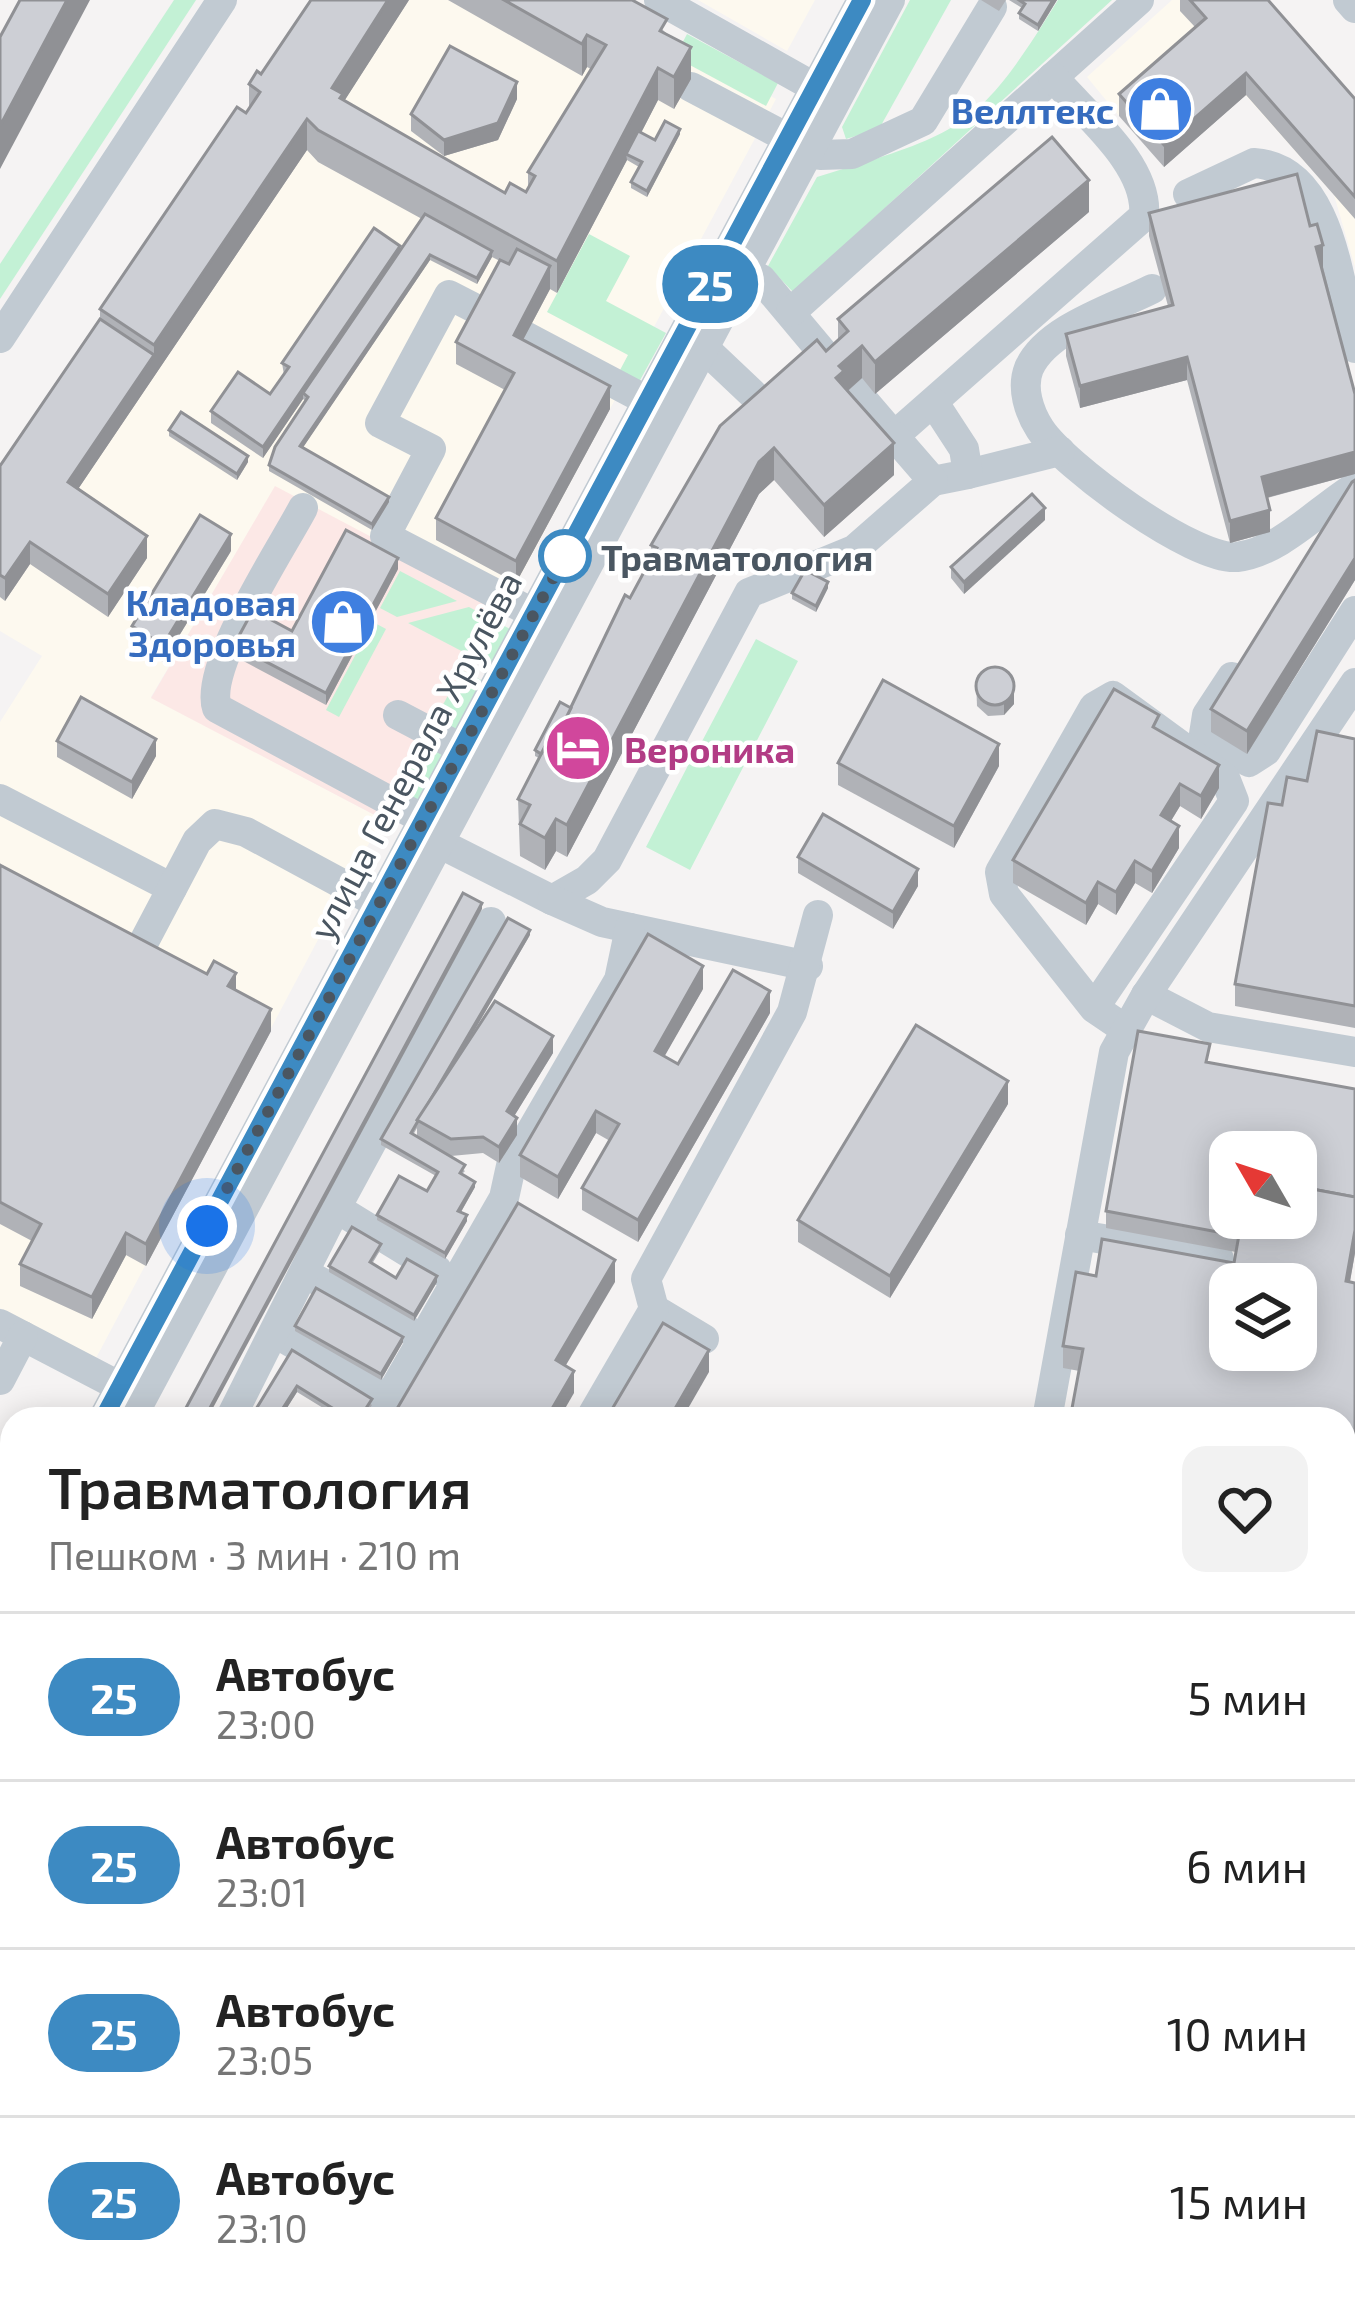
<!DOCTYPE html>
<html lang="ru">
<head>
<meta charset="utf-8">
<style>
	:root { --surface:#fff; --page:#f2f2f2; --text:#222; --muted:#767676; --line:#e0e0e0 }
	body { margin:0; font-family:"Exo 2",sans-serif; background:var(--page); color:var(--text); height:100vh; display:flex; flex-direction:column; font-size:45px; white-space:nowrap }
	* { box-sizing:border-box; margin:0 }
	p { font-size:39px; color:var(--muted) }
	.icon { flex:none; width:66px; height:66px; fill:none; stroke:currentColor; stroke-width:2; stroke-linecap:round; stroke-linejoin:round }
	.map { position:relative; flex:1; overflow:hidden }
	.drawer { position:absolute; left:0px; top:1407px; width:1356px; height:903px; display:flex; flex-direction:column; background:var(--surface); border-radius:36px 36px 0 0; box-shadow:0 6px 30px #0003 }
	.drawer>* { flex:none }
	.badge { padding:0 24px; border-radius:39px; font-size:42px; line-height:78px }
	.needle { width:78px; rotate:309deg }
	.controls { position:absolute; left:1209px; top:1131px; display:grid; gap:24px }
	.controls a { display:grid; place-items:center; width:108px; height:108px; border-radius:24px; background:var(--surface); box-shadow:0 6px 30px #0003; font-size:60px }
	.you { position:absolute; width:60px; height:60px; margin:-30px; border:9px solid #fff; border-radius:50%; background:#1a73e8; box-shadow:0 0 0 18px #1a73e833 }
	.map>.badge { position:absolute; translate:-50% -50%; box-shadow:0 0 0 6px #fff }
	.round { display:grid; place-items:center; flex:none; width:126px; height:126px; border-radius:24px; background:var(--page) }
	.summary { display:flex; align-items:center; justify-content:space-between; height:204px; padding:0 48px }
	h1 { font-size:57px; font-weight:600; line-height:90px }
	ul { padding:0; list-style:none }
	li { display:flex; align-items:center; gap:36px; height:168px; padding:0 48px; border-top:3px solid var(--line) }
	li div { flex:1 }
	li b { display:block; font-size:45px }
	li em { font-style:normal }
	li .badge { min-width:132px; font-weight:700; text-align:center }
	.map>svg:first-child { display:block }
	.commercial { fill:#fdf9ef }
	.medical { fill:#fce8e6 }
	.green { fill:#c3f1d5 }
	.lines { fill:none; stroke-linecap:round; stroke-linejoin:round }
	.minor { stroke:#c1cad2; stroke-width:30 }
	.wall { fill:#b0b2b7 }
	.shaded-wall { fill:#909195 }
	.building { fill:#cdcfd5; stroke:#909195; stroke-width:3; fill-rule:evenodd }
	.line-casing { stroke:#fff; stroke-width:27 }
	.line { stroke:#3d8ac2; stroke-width:18 }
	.walk { stroke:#4a5661; stroke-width:12; stroke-dasharray:0 21.6 }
	.stop-dot { fill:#fff; stroke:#3d8ac2; stroke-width:6 }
	.labels { text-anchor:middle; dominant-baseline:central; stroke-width:9; stroke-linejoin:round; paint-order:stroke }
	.shop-label { font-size:36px; font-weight:bold; fill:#366cbe; stroke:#fff; text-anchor:end }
	.stop-label { font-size:36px; font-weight:bold; fill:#4a5661; stroke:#fff; text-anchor:start }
	.hotel-label { font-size:36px; font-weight:bold; fill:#b23c85; stroke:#fff; text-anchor:start }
	.street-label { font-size:36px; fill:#4a5661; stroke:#fff }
</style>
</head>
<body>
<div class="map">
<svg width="1355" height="2309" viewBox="0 0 1355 2309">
	<rect width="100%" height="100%" fill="#f5f3f3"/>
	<g class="commercial">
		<path d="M325 0H592L776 99 504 607 275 487 151 697 382 819 95 1360 0 1308V722L42 656 0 631V484Z"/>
		<path d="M698 0H815L787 51Z"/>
		<path d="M1172 0H1262L1355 106V267L1334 195 1246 96 1119 116 1087 77Z"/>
	</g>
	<path class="medical" d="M275 486 504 607 390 823 151 698Z"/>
	<g class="green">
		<path d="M174 0H196L0 299V264Z"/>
		<path d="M910 0H951L879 129 846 139 842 127Z"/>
		<path d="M1058 0H1112L793 292 768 266 817 177C963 132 977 131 1058 0Z"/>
		<path d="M687 34 778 83 766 106 675 57Z"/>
		<path d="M589 234 630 256 606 301 666 333 639 382 619 372 628 355 547 312Z"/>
		<path d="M400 571 457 601 397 617 380 608Z"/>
		<path d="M469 607 512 630 492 667 408 623Z"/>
		<path d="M373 622 386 629 339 717 326 710Z"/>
		<path d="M756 639 798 661 690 870 646 847 697 748 710 754 699 747Z"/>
		<path d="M462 670 485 682 458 734 434 721Z"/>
		<path d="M424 740 449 753 421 805 397 793Z"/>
	</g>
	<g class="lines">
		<g class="minor">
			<path d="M659 0 832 97"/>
			<path d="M1348 0 1355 8"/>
			<path d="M691 87 820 155 852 154 923 121 992 7"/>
			<path d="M1188 194 1254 163C1332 168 1339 287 1355 348"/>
			<path d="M730 263 761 279 839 372"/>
			<path d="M680 264 728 289"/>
			<path d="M1152 289C1115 308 1047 328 1029 368 1021 388 1029 412 1040 429 1064 466 1194 561 1237 557 1280 552 1319 509 1355 487"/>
			<path d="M791 312 1139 0"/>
			<path d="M484 313 449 295 380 423 431 449 385 536 550 622"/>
			<path d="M525 336 663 409"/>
			<path d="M0 338 222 0"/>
			<path d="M704 348 759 400"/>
			<path d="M852 387 894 436 1144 216C1149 164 1084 114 1053 77"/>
			<path d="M968 474 1060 451"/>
			<path d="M933 481 968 474 964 449 934 403"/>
			<path d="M303 508C282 548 203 667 217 708L438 827"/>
			<path d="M1232 677 1207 715 1204 734 1249 762 1266 751 1355 611"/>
			<path d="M398 715 478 757"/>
			<path d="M0 799 172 888"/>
			<path d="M425 836 552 900 587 880 607 860 749 593 854 550 933 481 894 436"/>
			<path d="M552 900 602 922 808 966"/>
			<path d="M138 953 197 841 215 824 246 832 396 913"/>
			<path d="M1146 995 1208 1027 1355 1052"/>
			<path d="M1094 1008 1234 801 1225 778 1113 696 1094 707 1000 872 1004 894 1094 1008 1125 1029"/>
			<path d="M336 1208 437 1270"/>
			<path d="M1080 1235 1219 1259"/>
			<path d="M306 1274 405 1328"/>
			<path d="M654 1309 704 1339"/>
			<path d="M0 1324 138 1396"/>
			<path d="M277 1334 372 1389"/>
			<path d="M0 1380 23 1336"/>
			<path d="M103 1419 862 0"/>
			<path d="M131 1419 890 0"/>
			<path d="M230 1419 336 1208 491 922"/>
			<path d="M377 1419 504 1198 511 1166 619 980 630 928"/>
			<path d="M590 1419 654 1309 646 1279 792 1012 818 915"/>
			<path d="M1047 1419 1114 1052 1146 995 1355 683"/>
			<path d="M0 1612 12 1590"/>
			<path d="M0 1664 12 1642"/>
			<path d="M1344 1747 1355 1749"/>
			<path d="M0 1868 12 1845"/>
			<path d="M1344 2023 1355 2026"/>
			<path d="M1344 2112 1355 2081"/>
			<path d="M0 2233 12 2235"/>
			<path d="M137 2309 139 2298"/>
			<path d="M180 2309 182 2298"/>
			<path d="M895 2309 897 2298"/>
			<path d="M1275 2309 1279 2298"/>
		</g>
	</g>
	<g class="wall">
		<path d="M409 0 344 101 505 193 526 192 528 188V172L591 69 587 67 582 76 448 0H632L667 34 691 79 674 109 658 100 641 133 655 140 680 134 647 197 631 188V182L639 167 627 160 557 293 550 289 523 340 610 409 516 583 436 540V518L505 390 456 364V342L500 261 492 257 477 284 430 260 303 447 389 502 372 530 269 471V465L306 401 303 399 263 458 211 423V411L270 394 284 375 282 363 400 251 422 219 318 162 307 150 78 489 147 558 108 617 30 564 5 601 0 597V466L100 319V309L249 109V84L261 74Z"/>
		<path d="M981 0H1006L999 11Z"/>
		<path d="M1009 0H1057L1038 31 1019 19V13L1022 8Z"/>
		<path d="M1180 0H1268L1355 99V219L1246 95 1164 167 1119 116V94L1195 27 1180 11Z"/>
		<path d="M517 99 498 140 444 156 411 131V114Z"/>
		<path d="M1089 212 875 394 862 378 848 391 894 475 824 537 774 480 759 494 567 857 556 851 545 870 520 856 518 799 539 758 535 756V750L571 708 651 558V545L826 351 838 340V319Z"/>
		<path d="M1149 213 1323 267 1355 394V474L1267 498 1270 532 1230 543 1187 380 1080 408 1066 356V334L1168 306 1149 236Z"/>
		<path d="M169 430 248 462 237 480 169 436Z"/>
		<path d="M1355 480V580L1247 754 1211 732V709Z"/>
		<path d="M1045 520 964 594 951 578V567Z"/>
		<path d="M231 551 163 662 132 643V626Z"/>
		<path d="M398 569 326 705 234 656V645L292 631Z"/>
		<path d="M828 588 816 612 792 599V593Z"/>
		<path d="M976 679 1014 704 1004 715 988 716 977 706Z"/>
		<path d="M1159 730 1219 788 1201 819 1180 806 1171 821 1179 848 1152 893 1135 883 1116 915 1098 904 1086 925 1013 883V860Z"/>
		<path d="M1355 739V1028L1235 1006V984L1282 805Z"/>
		<path d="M57 741 156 756 132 799 57 757Z"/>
		<path d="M838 763 999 766 954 848 838 785Z"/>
		<path d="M798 857 918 886 893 929 798 873Z"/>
		<path d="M0 865 236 990 271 1031 146 1266 126 1255 92 1319 20 1286V1264L32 1241 0 1224Z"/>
		<path d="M530 935 464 1048 553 1053 514 1116 517 1135 499 1163 483 1153 451 1156 417 1137V1128L413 1135 465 1171 462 1174 475 1187 461 1212 467 1221 445 1259 377 1220V1215L427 1191 436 1176 381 1145V1139Z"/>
		<path d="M703 989 664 1056 678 1064 770 1013 638 1242 582 1210V1188L610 1141 596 1133 558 1199 520 1177V1155Z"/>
		<path d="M1209 1062 1355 1089V1253L1350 1282 1355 1283V1735L1344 1733V1419L1063 1368V1346L1096 1276 1234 1263 1236 1252 1106 1228V1211Z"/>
		<path d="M1008 1104 890 1298 798 1242V1220Z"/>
		<path d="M381 1249 372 1264 396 1278 437 1282 414 1321 329 1272V1266Z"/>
		<path d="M295 1326 403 1342 381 1380 295 1331Z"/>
		<path d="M292 1350 372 1405 363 1419H341L297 1392 283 1414 250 1419Z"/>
		<path d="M1355 1877V1972L1344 1968V1887Z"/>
		<path d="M0 2120 12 2123V2196L0 2194Z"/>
		<path d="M1344 2180 1355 2183V2248L1344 2245Z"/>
	</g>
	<g class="shaded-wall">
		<path d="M67 0H90L0 169V126Z"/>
		<path d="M388 0H409L343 103 332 88Z"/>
		<path d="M1053 0H1057L1038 31V25Z"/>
		<path d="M587 35V67L582 76V44Z"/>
		<path d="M691 47V79L674 109V77Z"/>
		<path d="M658 68V100L629 156 626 154 627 160 557 293V261Z"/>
		<path d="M1246 73V95L1164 167V145Z"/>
		<path d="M517 82V99L498 140 444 156V140Z"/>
		<path d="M307 119V150L68 504V482L154 355V345Z"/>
		<path d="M680 129V134L647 197V191Z"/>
		<path d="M1089 180V212L875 394V362Z"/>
		<path d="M1323 245V267L1316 269V247Z"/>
		<path d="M400 246V257L303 393V399L263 458V447Z"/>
		<path d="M492 251V257L477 284V278Z"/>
		<path d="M430 255V260L300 452V446Z"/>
		<path d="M550 266V289L514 357V335Z"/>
		<path d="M862 346V378L844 394 836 378 839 366Z"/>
		<path d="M1187 357V380L1080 408V386Z"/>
		<path d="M610 386V409L516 583V561Z"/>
		<path d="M894 443V475L824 537V505Z"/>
		<path d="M774 448V480L759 494 567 857V825L759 462Z"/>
		<path d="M1355 452V474L1262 499V477Z"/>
		<path d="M248 456V462L237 480V474Z"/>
		<path d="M389 497V502L372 530V524Z"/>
		<path d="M1045 508V520L964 594V582Z"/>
		<path d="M1270 510V532L1230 543V521Z"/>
		<path d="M231 534V551L163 662V645Z"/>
		<path d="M147 536V558L108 617V594Z"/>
		<path d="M30 542V564L5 601V578Z"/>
		<path d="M398 558V569L326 705V693Z"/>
		<path d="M1355 558V580L1247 754V731Z"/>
		<path d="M828 582V588L816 612V606Z"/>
		<path d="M1014 692V704L1004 715V704Z"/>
		<path d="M156 739V756L132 799V782Z"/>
		<path d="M999 744V766L954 848V826Z"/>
		<path d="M1219 765V788L1201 819V796Z"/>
		<path d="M1180 784V806L1161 837V815Z"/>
		<path d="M556 819V851L545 870V838Z"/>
		<path d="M1179 826V848L1152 893V871Z"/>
		<path d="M1135 861V883L1116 915V892Z"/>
		<path d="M918 869V886L893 929V912Z"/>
		<path d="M1098 882V904L1086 925V903Z"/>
		<path d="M482 903V909L207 1419H204Z"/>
		<path d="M530 930V935L421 1122 418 1121Z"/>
		<path d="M703 966V989L655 1073V1051Z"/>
		<path d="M236 973V995L228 986Z"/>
		<path d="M770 991V1013L638 1242V1220Z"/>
		<path d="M271 1009V1031L146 1266V1244Z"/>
		<path d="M553 1036V1053L507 1128V1111Z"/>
		<path d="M1008 1081V1104L890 1298V1276Z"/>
		<path d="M596 1111V1133L558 1199V1177Z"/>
		<path d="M517 1118V1135L499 1163V1147Z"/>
		<path d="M475 1182V1187L458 1217V1211Z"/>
		<path d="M467 1215V1221L445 1259V1253Z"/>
		<path d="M1355 1230V1253L1346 1303V1281Z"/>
		<path d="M126 1233V1255L92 1319V1297Z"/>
		<path d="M615 1260V1282L556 1382V1360Z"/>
		<path d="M437 1276V1282L414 1321V1315Z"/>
		<path d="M403 1337V1342L381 1380V1374Z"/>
		<path d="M709 1350V1372L682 1419H669Z"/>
		<path d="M574 1371V1393L559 1419H546Z"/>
		<path d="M297 1386V1392L280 1419H277Z"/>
		<path d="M12 1519V1530L3 1548V1537Z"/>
		<path d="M1353 1753V1775L1350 1798 1344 1803V1781Z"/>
		<path d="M12 1777V1782L0 1805V1799Z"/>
		<path d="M12 1927V1933L0 1955V1950Z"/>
		<path d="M12 2048V2065L0 2088V2071Z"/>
		<path d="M1044 2298H1052L1048 2309H1040Z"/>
		<path d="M1246 2298H1254L1250 2309H1242Z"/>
	</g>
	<g class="building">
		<path d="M20 0H67L0 126V37Z"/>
		<path d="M311 0H388L332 88 343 94 340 98 505 193 510 183 526 192 535 176 528 172 606 45 587 35 582 44 504 0H632L667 19 660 31 691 47 674 77 658 68 557 261 318 130 307 119 154 345 100 309 237 107 246 113 260 92 249 84 257 71 261 74Z"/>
		<path d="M1019 0H1053L1038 25 1019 13 1025 4Z"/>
		<path d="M1190 0H1268L1355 99V197L1246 73 1164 145 1119 94 1206 18Z"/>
		<path d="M450 46 517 82 498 123 444 140 411 114Z"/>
		<path d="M665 121 680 129 647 191 631 182 642 162 626 154 638 131 655 140Z"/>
		<path d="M1052 137 1089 180 875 362 862 346 839 366 844 371 836 378 894 443 824 505 774 448 759 462 567 825 556 819 545 838 520 824 530 805 518 799 552 733 557 736 625 595 630 598 657 548 651 545 720 426 817 340 826 351 848 331 838 319Z"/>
		<path d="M1297 174 1310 226 1317 224 1323 245 1316 247 1355 394V452L1262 477 1270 510 1230 521 1187 357 1080 386 1066 334 1173 305 1149 213Z"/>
		<path d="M425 214 492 251 477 278 430 255 300 446 389 497 372 524 269 465 275 447 308 397 303 393Z"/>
		<path d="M374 228 400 246 263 447 211 411 238 372 270 394 289 367 282 363Z"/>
		<path d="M517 249 550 266 514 335 610 386 516 561 436 518 514 373 456 342 500 260 509 264Z"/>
		<path d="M100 319 154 355 68 482 147 536 108 594 30 542 5 578 0 575V466Z"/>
		<path d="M181 412 248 456 237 474 169 430Z"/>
		<path d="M1355 480V558L1247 731 1211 709 1352 482Z"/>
		<path d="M1032 494 1045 508 964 582 951 567Z"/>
		<path d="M200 515 231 534 163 645 132 626Z"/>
		<path d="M346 530 398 558 326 693 234 645 253 610 292 631Z"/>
		<path d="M805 570 828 582 816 606 792 593Z"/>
		<circle cx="995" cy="686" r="19"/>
		<path d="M883 680 999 744 954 826 838 763Z"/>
		<path d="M1114 689 1159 715 1153 727 1219 765 1201 796 1180 784 1161 815 1179 826 1152 871 1135 861 1116 892 1098 882 1086 903 1013 860Z"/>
		<path d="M81 697 156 739 132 782 57 741Z"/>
		<path d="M560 702 571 708 557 736 552 733 541 754 535 750Z"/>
		<path d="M1317 731 1355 739V1006L1235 984 1268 803 1282 805 1287 777 1307 781Z"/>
		<path d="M823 814 918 869 893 912 798 857Z"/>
		<path d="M0 865 207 974 214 961 236 973 228 986 271 1009 146 1244 126 1233 92 1297 20 1264 41 1224 0 1202Z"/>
		<path d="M463 893 482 903 204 1419H180Z"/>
		<path d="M508 918 530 930 411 1133 465 1165 460 1173 475 1182 458 1211 467 1215 445 1253 377 1215 399 1176 427 1191 438 1172 381 1139Z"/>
		<path d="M648 934 703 966 655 1051 678 1064 733 970 770 991 638 1220 582 1188 619 1124 596 1111 558 1177 520 1155Z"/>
		<path d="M495 1001 553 1036 507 1111 517 1118 499 1147 483 1137 451 1139 417 1120Z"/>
		<path d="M916 1025 1008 1081 890 1276 798 1220Z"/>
		<path d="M1138 1031 1210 1044 1206 1062 1355 1089V1197L1296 1186V1152H1230V1218H1242L1239 1236 1106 1211Z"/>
		<path d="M1296 1186 1355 1197V1230L1346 1281 1355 1283V1713L1344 1711V1419H1070L1083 1349 1063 1346 1076 1272 1096 1276 1102 1239 1234 1263 1242 1218H1296ZM1230 1284H1296V1350H1230Z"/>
		<path d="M518 1203 615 1260 556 1360 574 1371 546 1419H391Z"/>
		<path d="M352 1227 381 1244 370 1262 396 1278 407 1259 437 1276 414 1315 329 1266Z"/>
		<path d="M316 1288 403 1337 381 1374 295 1326Z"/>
		<path d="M663 1323 709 1350 669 1419H600L603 1414 608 1416Z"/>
		<path d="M292 1350 372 1399 359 1419H350L297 1386 276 1419H250Z"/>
		<path d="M280 1413 291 1419H276Z"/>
		<path d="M4 1461 12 1465V1519L3 1537 0 1535V1469Z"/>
		<path d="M12 1732V1777L0 1799V1754Z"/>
		<path d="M1344 1751 1353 1753 1350 1776 1344 1781Z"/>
		<path d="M12 1877V1927L0 1950V1900Z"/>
		<path d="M1355 1877V1950L1344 1946V1887Z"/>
		<path d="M0 2023 12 2029V2048L0 2071Z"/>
		<path d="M0 2120 12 2123V2174L0 2172Z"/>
		<path d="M1344 2180 1355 2183V2231L1344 2228Z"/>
		<path d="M0 2259 12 2261V2298H123L121 2309H0Z"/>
		<path d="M209 2298H840L838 2309H207Z"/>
		<path d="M989 2298H1044L1040 2309H984Z"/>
		<path d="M1148 2298H1246L1242 2309H1144Z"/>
	</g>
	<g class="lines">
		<defs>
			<path id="line" d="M103 1419 862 0"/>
		</defs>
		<use href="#line" class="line-casing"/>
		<use href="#line" class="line"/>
		<path class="walk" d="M207 1226 565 556"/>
	</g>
	<defs>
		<symbol id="shop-disc" viewBox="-11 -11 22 22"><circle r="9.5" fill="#3f7fe0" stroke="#fff"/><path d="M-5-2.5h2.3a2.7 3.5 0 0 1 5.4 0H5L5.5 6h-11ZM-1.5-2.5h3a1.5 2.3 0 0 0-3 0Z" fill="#fff"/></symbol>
		<symbol id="hotel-disc" viewBox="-11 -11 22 22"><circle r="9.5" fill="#d1479c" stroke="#fff"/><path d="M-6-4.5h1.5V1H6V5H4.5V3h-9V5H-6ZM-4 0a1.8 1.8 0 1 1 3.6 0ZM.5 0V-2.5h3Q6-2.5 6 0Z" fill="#fff"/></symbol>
	</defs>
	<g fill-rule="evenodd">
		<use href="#shop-disc" x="1122" y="71" width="76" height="76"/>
		<use href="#shop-disc" x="305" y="584" width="76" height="76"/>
		<use href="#hotel-disc" x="540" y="710" width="76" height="76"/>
	</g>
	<circle class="stop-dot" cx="565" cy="556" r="24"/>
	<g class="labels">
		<g class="shop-label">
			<text x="1114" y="109">Веллтекс</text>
			<text x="296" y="601">Кладовая<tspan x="296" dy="41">Здоровья</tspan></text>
		</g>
		<g class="stop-label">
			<text x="601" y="556">Травматология</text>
		</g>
		<g class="hotel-label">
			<text x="624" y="748">Вероника</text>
		</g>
		<g class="street-label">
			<text transform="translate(414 755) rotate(-62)">улица Генерала Хрулёва</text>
		</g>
	</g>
</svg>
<div class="controls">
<a><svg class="needle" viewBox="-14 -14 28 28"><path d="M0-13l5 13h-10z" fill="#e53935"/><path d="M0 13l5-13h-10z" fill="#767676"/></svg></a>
<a><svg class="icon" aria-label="layers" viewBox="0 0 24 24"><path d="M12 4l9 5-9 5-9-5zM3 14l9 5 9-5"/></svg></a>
</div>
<div class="you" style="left:207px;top:1226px"></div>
<b class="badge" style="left:710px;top:284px;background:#3d8ac2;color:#fff">25</b>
<section class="drawer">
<div class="summary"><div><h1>Травматология</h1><p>Пешком · 3 мин · 210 m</p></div><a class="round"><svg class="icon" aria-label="heart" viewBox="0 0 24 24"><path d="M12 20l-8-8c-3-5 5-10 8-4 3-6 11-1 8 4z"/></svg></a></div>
<ul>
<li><span class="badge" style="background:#3d8ac2;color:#fff">25</span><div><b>Автобус</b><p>23:00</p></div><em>5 мин</em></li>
<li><span class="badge" style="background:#3d8ac2;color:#fff">25</span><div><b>Автобус</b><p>23:01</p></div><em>6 мин</em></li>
<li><span class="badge" style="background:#3d8ac2;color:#fff">25</span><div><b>Автобус</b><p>23:05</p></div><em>10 мин</em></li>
<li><span class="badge" style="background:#3d8ac2;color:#fff">25</span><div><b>Автобус</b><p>23:10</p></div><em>15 мин</em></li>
</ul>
</section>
</div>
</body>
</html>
